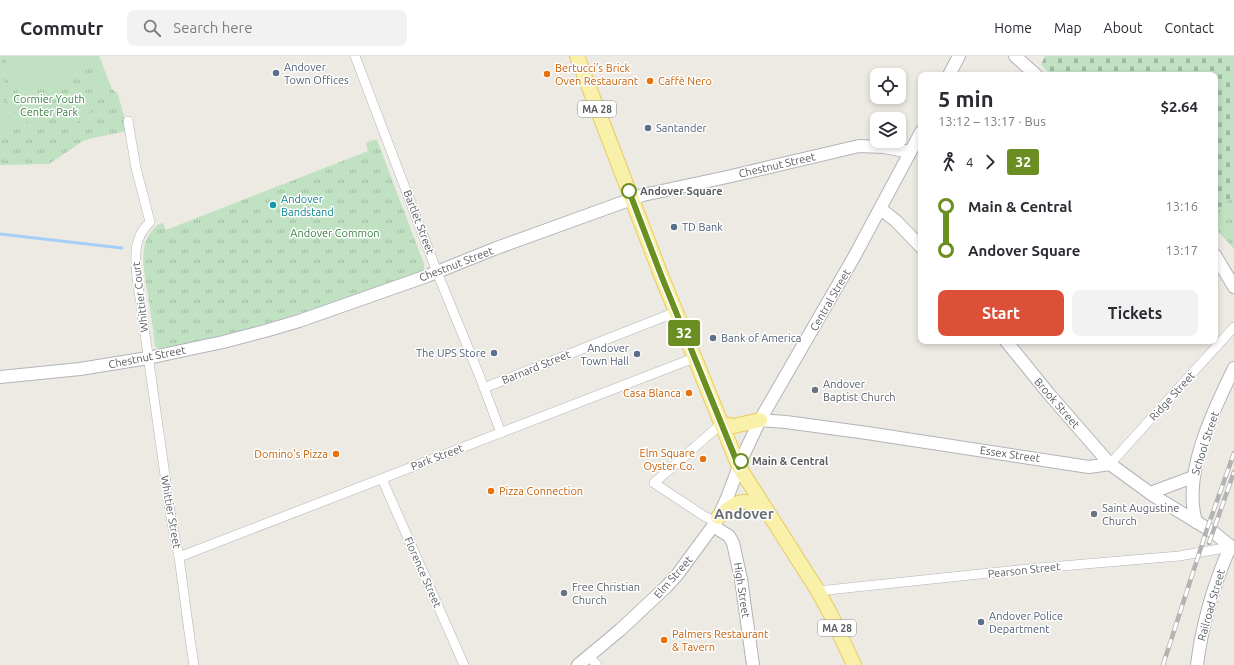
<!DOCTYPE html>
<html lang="en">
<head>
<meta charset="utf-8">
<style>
	:root { --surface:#fff; --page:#f2f2f3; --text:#2b2b33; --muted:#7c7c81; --line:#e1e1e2; --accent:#dc5038 }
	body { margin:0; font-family:Ubuntu,sans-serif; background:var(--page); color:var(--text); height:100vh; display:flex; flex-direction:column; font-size:15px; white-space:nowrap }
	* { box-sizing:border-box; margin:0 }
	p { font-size:13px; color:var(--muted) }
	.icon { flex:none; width:22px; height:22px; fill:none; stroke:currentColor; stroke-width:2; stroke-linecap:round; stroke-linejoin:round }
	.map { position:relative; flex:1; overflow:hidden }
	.drawer { position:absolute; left:918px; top:16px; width:300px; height:272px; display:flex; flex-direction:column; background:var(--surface); border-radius:8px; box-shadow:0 2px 6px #0003 }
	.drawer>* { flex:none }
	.badge { padding:0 8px; border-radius:3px; font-size:14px; line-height:26px }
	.fabs { position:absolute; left:870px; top:12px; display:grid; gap:8px }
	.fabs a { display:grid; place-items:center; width:36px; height:36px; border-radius:8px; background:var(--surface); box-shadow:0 2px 6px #0003; font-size:20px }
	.map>.badge { position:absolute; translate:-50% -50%; box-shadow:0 0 0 2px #fff }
	.legs { display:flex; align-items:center; gap:6px; height:44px; padding:0 20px; font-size:13px }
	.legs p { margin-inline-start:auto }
	.overview { display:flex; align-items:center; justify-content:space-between; height:68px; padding:0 20px }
	h1 { font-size:22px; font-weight:700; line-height:30px }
	.primary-button { display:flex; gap:8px; margin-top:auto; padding:8px 20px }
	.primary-button a { flex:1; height:46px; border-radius:8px; background:var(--accent); color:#fff; font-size:16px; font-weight:700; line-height:46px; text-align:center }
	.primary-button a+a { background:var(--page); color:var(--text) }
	ul { padding:0 20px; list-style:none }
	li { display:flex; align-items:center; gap:14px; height:44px; font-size:15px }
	li i { display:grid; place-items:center; width:6px; height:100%; margin:0 5px; background:currentColor }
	li i::after { content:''; width:10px; height:10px; margin:-5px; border:3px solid; border-radius:50%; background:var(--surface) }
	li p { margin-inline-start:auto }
	li:first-child i { background:linear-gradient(#0000 50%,currentColor 0) }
	li:last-child i { background:linear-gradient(currentColor 50%,#0000 0) }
	header { display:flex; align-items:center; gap:24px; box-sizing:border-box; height:56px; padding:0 20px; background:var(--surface); border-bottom:1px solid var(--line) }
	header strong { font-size:19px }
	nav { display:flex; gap:22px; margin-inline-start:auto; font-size:14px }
	.search { width:280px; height:36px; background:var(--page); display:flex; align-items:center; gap:10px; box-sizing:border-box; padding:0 14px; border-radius:8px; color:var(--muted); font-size:15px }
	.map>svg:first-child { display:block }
	.cemetery { fill:url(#cemetery-stones) }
	.park { fill:url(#park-tufts) }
	.pitch { fill:#c0e2c2 }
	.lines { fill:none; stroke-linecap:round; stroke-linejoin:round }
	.stream { stroke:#a5cff9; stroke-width:3 }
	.street-casing { stroke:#b2b4b9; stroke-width:10 }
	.secondary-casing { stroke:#b1b4b9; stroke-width:14 }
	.primary-casing { stroke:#e7ca60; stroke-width:16 }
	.street { stroke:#fff; stroke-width:9 }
	.secondary { stroke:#fff; stroke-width:12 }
	.primary { stroke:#f9f1aa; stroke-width:14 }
	.rail-casing { stroke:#b2b3b3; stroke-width:4.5 }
	.rail { stroke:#fff; stroke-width:3; stroke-dasharray:9; stroke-linecap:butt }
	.line-1-casing { stroke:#fff; stroke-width:9 }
	.line-1 { stroke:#6b8e23; stroke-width:6 }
	.service-dot { fill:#5c6f8a; stroke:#fff; stroke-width:1.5 }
	.food-dot { fill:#e8710a; stroke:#fff; stroke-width:1.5 }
	.stop-1-dot { fill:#fff; stroke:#6b8e23; stroke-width:2 }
	.culture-dot { fill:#0f9aa8; stroke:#fff; stroke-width:1.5 }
	.worship-dot { fill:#6b7280; stroke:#fff; stroke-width:1.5 }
	.labels { text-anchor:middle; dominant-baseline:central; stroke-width:3; stroke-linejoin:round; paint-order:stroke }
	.shield { fill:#fff; stroke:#8c8e91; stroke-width:1 }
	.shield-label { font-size:10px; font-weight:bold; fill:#5a5d62 }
	.service-label { font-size:11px; fill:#4e5e75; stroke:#fff; text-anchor:start }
	.food-label { font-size:11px; fill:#c56008; stroke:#fff; text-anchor:start }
	.park-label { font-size:11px; fill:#3a8142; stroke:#fff }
	.street-label { font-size:11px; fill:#5a5d62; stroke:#fff }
	.stop-label { font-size:11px; font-weight:bold; fill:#5a5d62; stroke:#fff; text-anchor:start }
	.culture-label { font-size:11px; fill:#0d838f; stroke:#fff; text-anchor:start }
	.worship-label { font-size:11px; fill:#5b616d; stroke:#fff; text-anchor:start }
	.district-label { font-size:15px; font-weight:bold; fill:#6b6f74; stroke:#fff }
</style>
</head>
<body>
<header>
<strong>Commutr</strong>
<div class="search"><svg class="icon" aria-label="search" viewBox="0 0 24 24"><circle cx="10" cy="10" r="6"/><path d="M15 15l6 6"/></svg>Search here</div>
<nav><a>Home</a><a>Map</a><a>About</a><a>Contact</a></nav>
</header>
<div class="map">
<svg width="1234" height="609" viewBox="0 0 1234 609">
	<defs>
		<pattern id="cemetery-stones" width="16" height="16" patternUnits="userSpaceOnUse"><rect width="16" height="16" fill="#c0e2c2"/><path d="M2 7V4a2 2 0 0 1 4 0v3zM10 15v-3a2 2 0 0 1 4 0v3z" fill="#9fbaa1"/></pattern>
		<pattern id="park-tufts" width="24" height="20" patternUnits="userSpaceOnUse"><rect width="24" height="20" fill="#c0e2c2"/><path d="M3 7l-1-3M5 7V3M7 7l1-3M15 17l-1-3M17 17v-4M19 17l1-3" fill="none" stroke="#9fbaa1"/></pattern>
	</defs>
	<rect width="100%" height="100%" fill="#eceae2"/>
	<path class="cemetery" d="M1045 0H1234V139L1215 156V19H1052L1041 9Z"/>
	<g class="park">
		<path d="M0 0H99L112 33 118 38 128 75 93 82 83 85 49 108 0 109Z"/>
		<path d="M373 84H377L424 208V214C381 229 338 246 294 259 250 273 204 284 159 294L155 290C153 271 150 252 147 234 145 221 142 207 144 193 145 184 153 169 163 167L166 174 368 95 366 88 368 86Z"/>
		<path d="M1234 139V193L1215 172V156Z"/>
	</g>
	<g class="pitch">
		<path d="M4 0H79L85 16 20 41Z"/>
		<path d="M91 0H99L108 25 107 28 101 30C98 42 94 54 84 62 57 85 18 71 5 41 3 36 1 31 0 26 0 22 0 18 0 14 6 29 10 46 22 57 46 80 87 67 95 36 99 23 95 12 91 0Z"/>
		<path d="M0 38 12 67 0 72Z"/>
		<path d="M65 42C71 43 77 45 79 52L51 62C49 51 54 44 65 42Z"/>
	</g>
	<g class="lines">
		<path class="stream" d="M0 178 122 192"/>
		<defs>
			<g id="street">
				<path d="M355 0 437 216 480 321 501 377"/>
				<path d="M128 65 136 112 150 166C133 182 135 200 137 221L171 462 179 501 190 583 194 609"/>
				<path d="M484 332 592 289 676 256"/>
				<path d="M1110 408 1234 271"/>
				<path d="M382 423 464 609"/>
				<path d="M716 466 704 460 654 427 721 368"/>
				<path d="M179 501 694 302"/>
				<path d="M818 535 1038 512 1179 500 1230 491"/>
				<path d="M589 600 597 609"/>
			</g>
			<g id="secondary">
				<path d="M1015 0 1036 19"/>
				<path d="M949 19 959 0"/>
				<path d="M881 153 896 165 921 191"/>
				<path d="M1215 199 1234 231"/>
				<path d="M1006 285 1049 338 1110 408 1154 440 1213 476 1234 493"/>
				<path d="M0 321 80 313 148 302 223 286 265 275 299 265 427 220 494 193 643 139 727 121 859 90 884 91 910 96"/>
				<path d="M760 364 786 366 867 377 1089 411 1110 408"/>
				<path d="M1150 437 1193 421"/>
				<path d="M1196 466C1182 418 1213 355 1234 312"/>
				<path d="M713 470 729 480 733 487 741 523 753 609"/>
				<path d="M578 609 620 574 666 531 677 519 716 466 727 442 743 400 760 364 854 201 921 76"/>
				<path d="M1197 609C1202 568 1214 528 1230 491"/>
			</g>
			<g id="primary">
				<path d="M577 0 661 219 739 411 818 535 831 559 854 609"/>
				<path d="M721 368 734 370 760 364"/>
				<path d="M718 461C738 445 742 440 765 454"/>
			</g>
		</defs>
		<use href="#street" class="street-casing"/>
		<use href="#secondary" class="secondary-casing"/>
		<use href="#primary" class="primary-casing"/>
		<use href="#street" class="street"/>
		<use href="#secondary" class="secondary"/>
		<use href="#primary" class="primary"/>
		<defs>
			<g id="rail">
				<path d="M1209 487 1234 416"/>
				<path d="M1163 609 1207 473 1234 397"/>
			</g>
		</defs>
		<use href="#rail" class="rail-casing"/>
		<use href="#rail" class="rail"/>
	</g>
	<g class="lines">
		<defs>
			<path id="line-1" d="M629 135 661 219 739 411 741 405"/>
		</defs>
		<use href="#line-1" class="line-1-casing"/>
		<use href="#line-1" class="line-1"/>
	</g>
	<g class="service-dot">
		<circle cx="276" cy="17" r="4"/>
		<circle cx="648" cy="72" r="4"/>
		<circle cx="674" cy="171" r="4"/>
		<circle cx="713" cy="282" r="4"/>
		<circle cx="494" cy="297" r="4"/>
		<circle cx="637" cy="298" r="4"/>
		<circle cx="981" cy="566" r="4"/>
	</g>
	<g class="food-dot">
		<circle cx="547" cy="18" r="4"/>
		<circle cx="650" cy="25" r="4"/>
		<circle cx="689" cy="337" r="4"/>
		<circle cx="336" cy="398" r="4"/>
		<circle cx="703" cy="403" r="4"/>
		<circle cx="491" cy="435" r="4"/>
		<circle cx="664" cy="584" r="4"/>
	</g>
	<g class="stop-1-dot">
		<circle cx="629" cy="135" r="7"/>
		<circle cx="741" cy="405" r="7"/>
	</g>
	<circle class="culture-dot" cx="273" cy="149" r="4"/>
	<g class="worship-dot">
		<circle cx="815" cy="334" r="4"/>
		<circle cx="1094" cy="458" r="4"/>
		<circle cx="564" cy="537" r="4"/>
	</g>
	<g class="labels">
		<g class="shield">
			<rect x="578" y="45" width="38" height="16" rx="3"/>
			<rect x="818" y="564" width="38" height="16" rx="3"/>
		</g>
		<g class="shield-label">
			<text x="597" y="53">MA 28</text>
			<text x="837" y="572">MA 28</text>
		</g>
		<g class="service-label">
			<text x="284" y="11">Andover<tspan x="284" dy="13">Town Offices</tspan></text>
			<text x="656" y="72">Santander</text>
			<text x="682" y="171">TD Bank</text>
			<text x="721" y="282">Bank of America</text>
			<text x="629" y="292" text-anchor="end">Andover<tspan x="629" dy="13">Town Hall</tspan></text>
			<text x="486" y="297" text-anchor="end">The UPS Store</text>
			<text x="989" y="560">Andover Police<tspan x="989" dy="13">Department</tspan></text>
		</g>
		<g class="food-label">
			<text x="555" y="12">Bertucci's Brick<tspan x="555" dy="13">Oven Restaurant</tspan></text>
			<text x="658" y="25">Caffè Nero</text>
			<text x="681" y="337" text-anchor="end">Casa Blanca</text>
			<text x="695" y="397" text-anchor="end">Elm Square<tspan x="695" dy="13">Oyster Co.</tspan></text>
			<text x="328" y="398" text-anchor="end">Domino's Pizza</text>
			<text x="499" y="435">Pizza Connection</text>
			<text x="672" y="578">Palmers Restaurant<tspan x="672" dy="13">&amp; Tavern</tspan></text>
		</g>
		<g class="park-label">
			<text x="49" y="43">Cormier Youth<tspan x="49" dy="13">Center Park</tspan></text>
			<text x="335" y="177">Andover Common</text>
		</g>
		<g class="street-label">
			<text transform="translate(777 109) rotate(-13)">Chestnut Street</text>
			<text transform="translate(419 166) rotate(69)">Bartlet Street</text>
			<text transform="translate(456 208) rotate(-21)">Chestnut Street</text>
			<text transform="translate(140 241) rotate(-97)">Whittier Court</text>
			<text transform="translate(830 244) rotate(-60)">Central Street</text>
			<text transform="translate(147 301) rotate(-11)">Chestnut Street</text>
			<text transform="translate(536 311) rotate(-22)">Barnard Street</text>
			<text transform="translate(1172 340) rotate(-48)">Ridge Street</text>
			<text transform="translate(1057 347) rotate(49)">Brook Street</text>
			<text transform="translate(1205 387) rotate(-72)">School Street</text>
			<text transform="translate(1010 398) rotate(8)">Essex Street</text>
			<text transform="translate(437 401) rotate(-21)">Park Street</text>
			<text transform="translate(171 456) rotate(80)">Whittier Street</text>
			<text transform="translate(1024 514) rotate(-6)">Pearson Street</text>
			<text transform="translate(423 516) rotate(66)">Florence Street</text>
			<text transform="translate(673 521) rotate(-49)">Elm Street</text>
			<text transform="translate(742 534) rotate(81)">High Street</text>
			<text transform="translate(1211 549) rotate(-74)">Railroad Street</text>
		</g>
		<g class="stop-label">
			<text x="640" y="135">Andover Square</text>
			<text x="752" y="405">Main &amp; Central</text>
		</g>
		<g class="culture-label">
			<text x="281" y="143">Andover<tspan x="281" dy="13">Bandstand</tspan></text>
		</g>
		<g class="worship-label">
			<text x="823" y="328">Andover<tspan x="823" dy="13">Baptist Church</tspan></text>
			<text x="1102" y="452">Saint Augustine<tspan x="1102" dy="13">Church</tspan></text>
			<text x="572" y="531">Free Christian<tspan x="572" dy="13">Church</tspan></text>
		</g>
		<g class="district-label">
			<text x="744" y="457">Andover</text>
		</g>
	</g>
</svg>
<div class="fabs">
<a><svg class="icon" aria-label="locate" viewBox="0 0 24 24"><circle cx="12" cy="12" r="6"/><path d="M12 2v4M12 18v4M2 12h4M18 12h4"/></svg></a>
<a><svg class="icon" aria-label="layers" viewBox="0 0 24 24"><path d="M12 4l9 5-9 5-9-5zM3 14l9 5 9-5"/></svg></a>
</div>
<b class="badge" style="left:684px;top:277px;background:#6b8e23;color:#fff">32</b>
<section class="drawer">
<div class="overview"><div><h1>5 min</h1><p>13:12 – 13:17 · Bus</p></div><b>$2.64</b></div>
<div class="legs"><svg class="icon" aria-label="walk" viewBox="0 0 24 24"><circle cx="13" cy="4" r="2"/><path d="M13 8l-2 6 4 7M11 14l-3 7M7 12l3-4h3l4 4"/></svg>4<svg class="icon" aria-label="forward" viewBox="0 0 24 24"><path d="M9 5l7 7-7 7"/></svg><b class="badge" style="background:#6b8e23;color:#fff">32</b></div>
<ul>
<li><i style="color:#6b8e23"></i><b>Main &amp; Central</b><p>13:16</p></li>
<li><i style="color:#6b8e23"></i><b>Andover Square</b><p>13:17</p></li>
</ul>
<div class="primary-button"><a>Start</a><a>Tickets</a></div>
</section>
</div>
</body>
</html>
